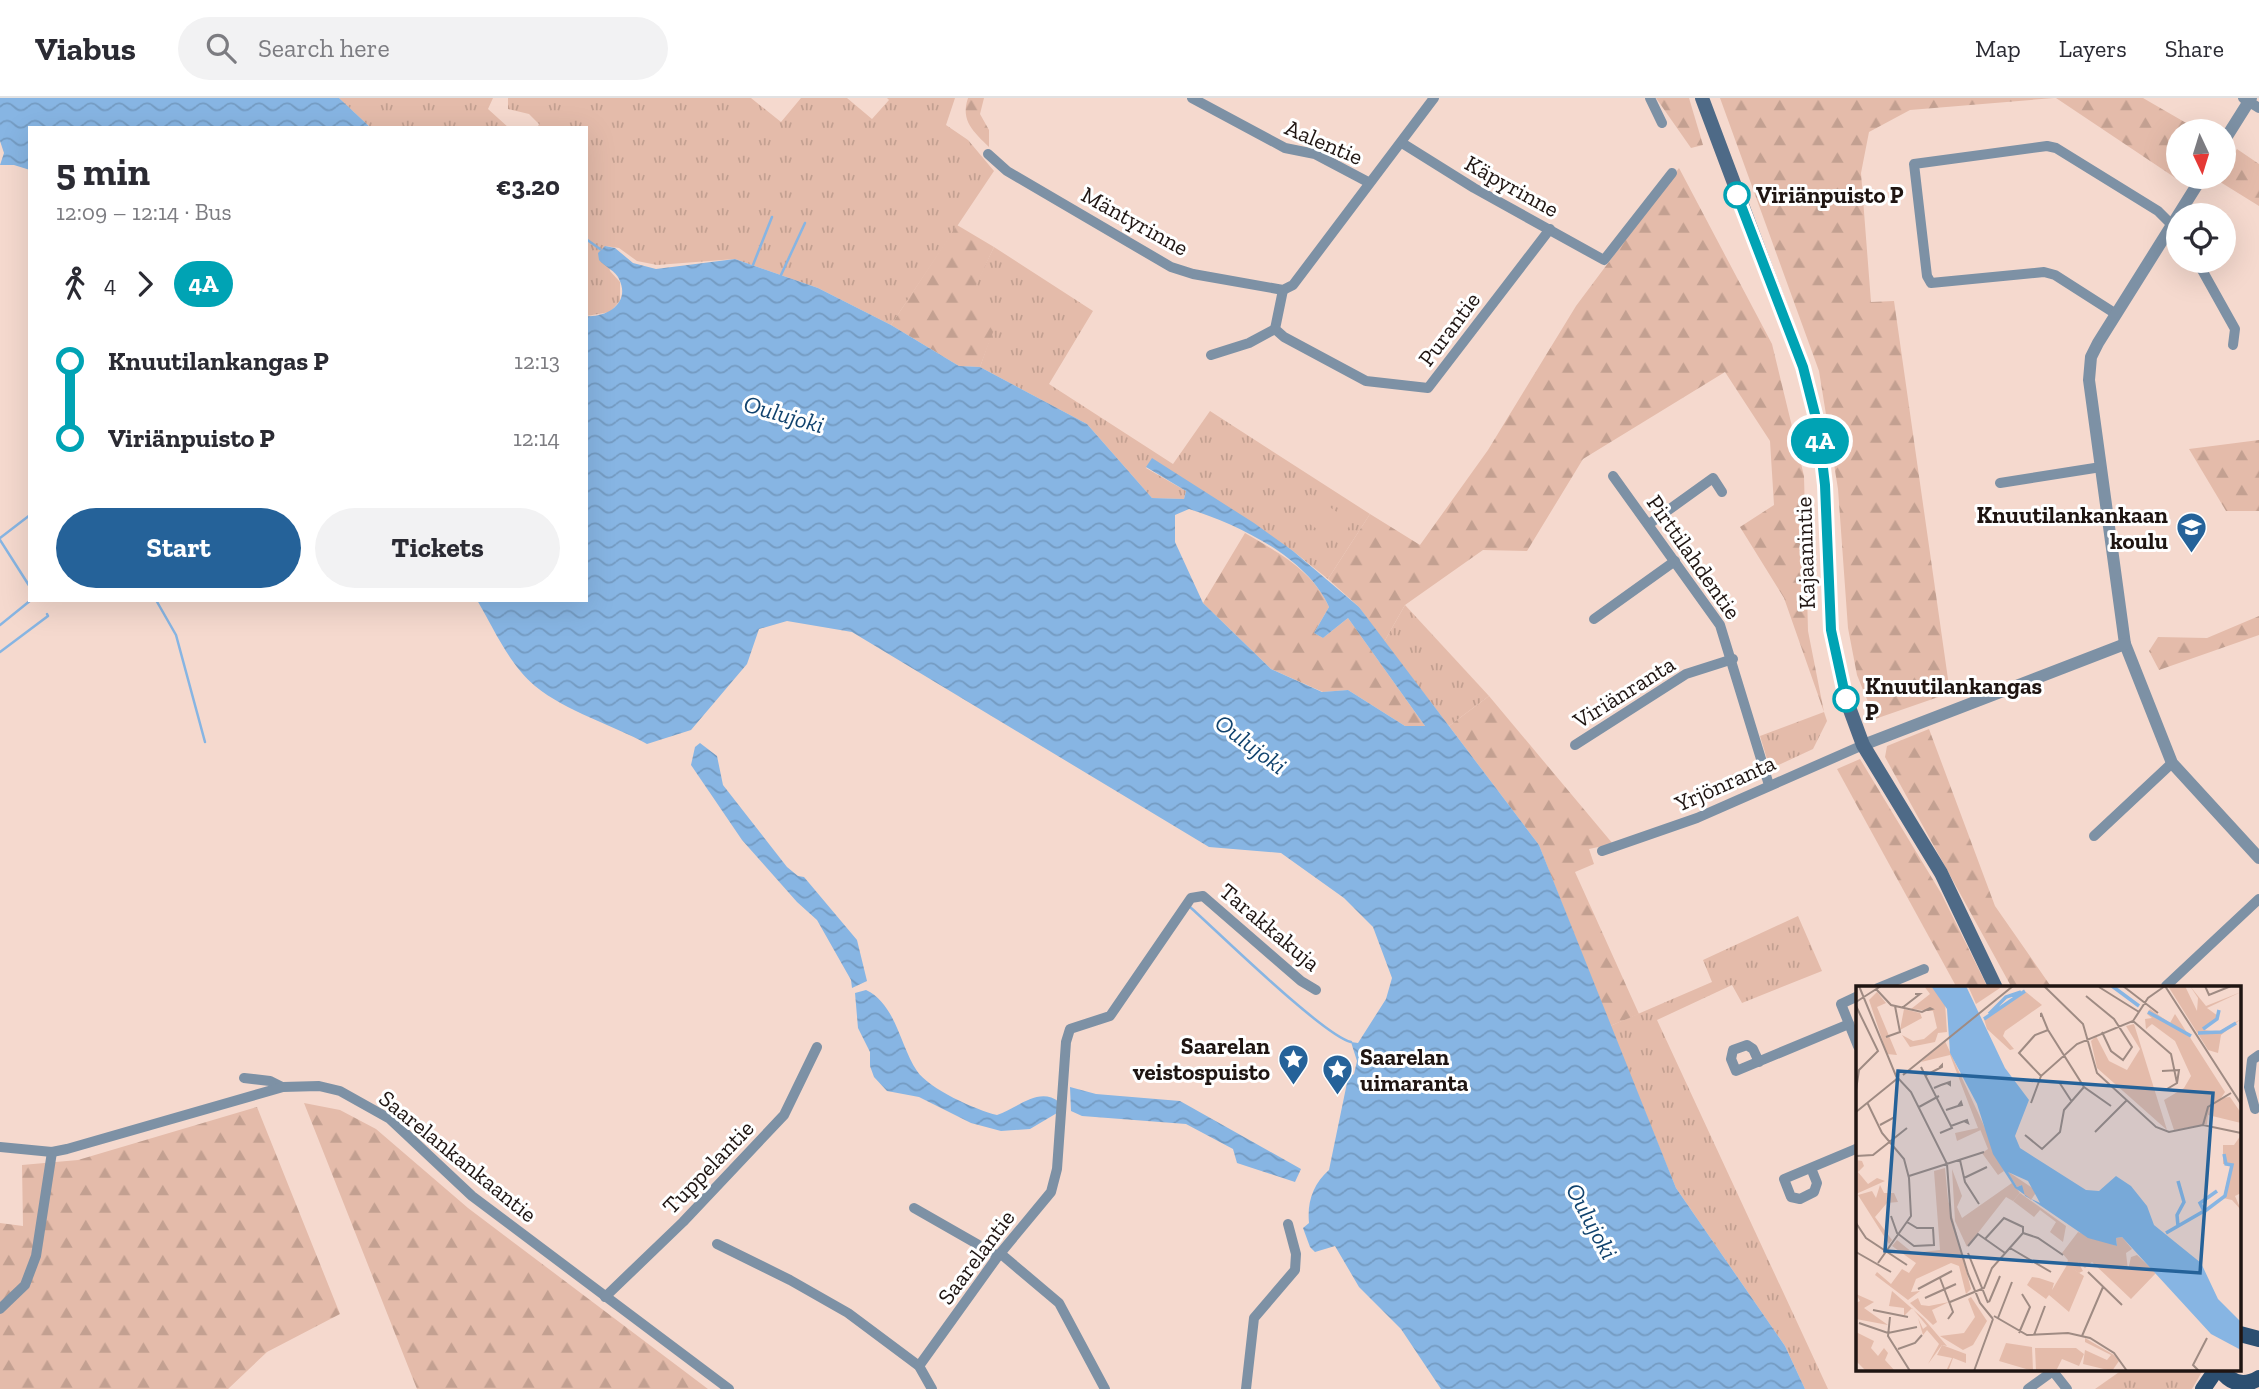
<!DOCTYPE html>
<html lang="en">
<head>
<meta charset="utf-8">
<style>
	:root { --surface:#fff; --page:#f2f2f3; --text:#2b2b33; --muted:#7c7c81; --line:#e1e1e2; --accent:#256299 }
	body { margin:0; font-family:"Zilla Slab",serif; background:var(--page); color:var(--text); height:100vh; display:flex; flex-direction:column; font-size:26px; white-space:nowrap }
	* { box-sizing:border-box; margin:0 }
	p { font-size:23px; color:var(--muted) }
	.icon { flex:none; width:38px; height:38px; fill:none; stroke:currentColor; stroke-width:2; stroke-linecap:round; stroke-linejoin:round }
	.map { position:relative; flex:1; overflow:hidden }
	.sheet { position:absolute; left:28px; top:28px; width:560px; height:476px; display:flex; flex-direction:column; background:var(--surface); border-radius:0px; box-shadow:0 7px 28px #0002 }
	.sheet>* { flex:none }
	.badge { padding:0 14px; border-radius:23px; font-size:24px; line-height:46px }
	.needle { width:46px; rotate:176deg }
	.buttons { position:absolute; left:2166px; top:21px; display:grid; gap:14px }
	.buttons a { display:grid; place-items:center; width:70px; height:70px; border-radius:50%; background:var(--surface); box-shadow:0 7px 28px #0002; font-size:35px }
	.map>.badge { position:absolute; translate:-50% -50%; box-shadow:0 0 0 4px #fff }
	.legs { display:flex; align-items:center; gap:10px; height:77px; padding:0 28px; font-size:23px }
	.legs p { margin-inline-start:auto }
	.headline { display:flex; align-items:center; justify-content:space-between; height:119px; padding:0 28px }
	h1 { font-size:38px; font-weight:700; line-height:52px }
	.primary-button { display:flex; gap:14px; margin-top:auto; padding:14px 28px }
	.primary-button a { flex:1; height:80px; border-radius:42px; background:var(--accent); color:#fff; font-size:28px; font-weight:700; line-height:80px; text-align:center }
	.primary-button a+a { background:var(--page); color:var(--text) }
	ul { padding:0 28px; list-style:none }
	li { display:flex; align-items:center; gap:24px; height:77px; font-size:26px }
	li i { display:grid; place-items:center; width:10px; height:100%; margin:0 9px; background:currentColor }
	li i::after { content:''; width:18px; height:18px; margin:-9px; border:5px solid; border-radius:50%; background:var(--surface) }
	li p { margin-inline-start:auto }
	li:first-child i { background:linear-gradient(#0000 50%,currentColor 0) }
	li:last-child i { background:linear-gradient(currentColor 50%,#0000 0) }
	header { display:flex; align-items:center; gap:42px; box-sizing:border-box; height:98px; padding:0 35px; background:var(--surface); border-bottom:2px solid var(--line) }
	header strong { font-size:33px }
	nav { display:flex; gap:38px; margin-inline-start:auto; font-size:24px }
	.search { width:490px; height:63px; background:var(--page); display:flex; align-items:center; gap:18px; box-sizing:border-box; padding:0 24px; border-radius:38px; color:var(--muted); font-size:26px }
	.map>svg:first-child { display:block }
	.grass { fill:url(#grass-tufts) }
	.forest { fill:url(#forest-firs) }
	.park { fill:#e4bbaa }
	.water { fill:url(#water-waves); fill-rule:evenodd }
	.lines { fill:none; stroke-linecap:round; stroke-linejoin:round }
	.stream { stroke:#87b5e3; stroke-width:2.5 }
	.minor { stroke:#7d91a5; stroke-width:10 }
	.tertiary { stroke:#7d91a5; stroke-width:12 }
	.secondary { stroke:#4e6a87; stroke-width:14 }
	.primary { stroke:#2c4f71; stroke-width:16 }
	.line-1-casing { stroke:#fff; stroke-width:16 }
	.line-1 { stroke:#00a3b4; stroke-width:10 }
	.stop-1-dot { fill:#fff; stroke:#00a3b4; stroke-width:3.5 }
	.labels { text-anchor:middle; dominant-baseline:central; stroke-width:6; stroke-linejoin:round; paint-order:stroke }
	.street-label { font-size:23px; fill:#1f1512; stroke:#fff }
	.stop-label { font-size:23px; font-weight:bold; fill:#1f1512; stroke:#fff; text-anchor:start }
	.poi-label { font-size:23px; font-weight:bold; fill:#1f1512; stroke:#fff; text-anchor:end }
	.water-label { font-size:24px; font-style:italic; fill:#11436e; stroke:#fff }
	.inset-river { fill:none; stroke:#87b5e3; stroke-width:3.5 }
	.inset-road { fill:none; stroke:#9f8b83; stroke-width:2 }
	.view { fill:#256299; fill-opacity:0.15; stroke:#256299; stroke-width:3.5 }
	.inset-edge { fill:none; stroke:#1f1512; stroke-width:3.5 }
</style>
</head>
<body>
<header>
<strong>Viabus</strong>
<div class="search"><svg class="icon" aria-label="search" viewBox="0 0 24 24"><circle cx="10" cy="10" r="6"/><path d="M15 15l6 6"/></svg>Search here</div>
<nav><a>Map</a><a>Layers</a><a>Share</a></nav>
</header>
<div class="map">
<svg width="2259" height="1291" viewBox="0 0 2259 1291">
	<defs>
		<pattern id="grass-tufts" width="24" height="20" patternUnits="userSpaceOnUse" patternTransform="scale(1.75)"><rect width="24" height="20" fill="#e4bbaa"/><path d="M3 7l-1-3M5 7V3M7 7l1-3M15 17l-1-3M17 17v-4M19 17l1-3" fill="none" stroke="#c3a091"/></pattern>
		<pattern id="forest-firs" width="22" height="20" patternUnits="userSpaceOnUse" patternTransform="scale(1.75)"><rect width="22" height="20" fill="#e4bbaa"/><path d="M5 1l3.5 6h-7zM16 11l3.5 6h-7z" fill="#c3a091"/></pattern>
		<pattern id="water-waves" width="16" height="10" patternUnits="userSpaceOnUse" patternTransform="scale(1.75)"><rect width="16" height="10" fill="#87b5e3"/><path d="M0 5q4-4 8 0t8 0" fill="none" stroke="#749bc2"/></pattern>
	</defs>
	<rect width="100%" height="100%" fill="#f5d9ce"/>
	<g class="grass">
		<path d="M339 0H493L488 11 509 30H371Z"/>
		<path d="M508 0H751L781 24 801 0H847L872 21 889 2 887 0H955L946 27 968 42 994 73 891 227 818 190 735 161 657 167 637 163 619 150 605 148 610 173 620 184V203L610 214 586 218V30H538L539 26 529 16 508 11Z"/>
		<path d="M994 149 1093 213 1049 286 1173 366 1210 313 1370 416 1328 481 1293 453 1152 361 1146 370 1186 393 1184 401 1152 400 1087 326 980 269 995 226 973 192Z"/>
		<path d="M1405 507 1489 598 1449 628 1384 544Z"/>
		<path d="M1824 614 1827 623 1813 651 1770 671 1760 638Z"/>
		<path d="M1798 818 1822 873 1742 905 1732 887 1657 922 1828 1291H1805L1785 1248 1676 1090 1610 928 1712 884 1703 862Z"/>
		<path d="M2122 1272H2203L2192 1291H2095Z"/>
	</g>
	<g class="forest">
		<path d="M968 0H984L980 16 989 32V49C974 34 960 23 968 0Z"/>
		<path d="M1656 0H1689L1703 47 1691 50Z"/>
		<path d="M1720 0H2054L1910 12 1869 34 1861 75 1871 204 1894 203 1950 595 1875 621 1857 577 1848 530 1838 391 1819 273Z"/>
		<path d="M2056 0H2143L2200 33H2179V79H2186L2183 85Z"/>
		<path d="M2237 51 2259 66V108L2217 82 2224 79V70Z"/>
		<path d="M1679 70 1772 246 1804 378 1808 533 1824 614 1784 500 1740 429 1774 407 1770 343 1725 274 1583 361 1527 453 1483 452 1405 507 1384 544 1359 509 1328 481 1370 416 1420 447 1488 352 1576 208Z"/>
		<path d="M957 127 994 149 974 192 996 226 980 269 959 268 891 227Z"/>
		<path d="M2259 342V413H2226L2189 351Z"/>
		<path d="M1245 435C1279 455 1313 473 1329 509L1314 535 1323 540 1348 520 1425 628H1405L1348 592 1323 594 1271 571 1203 505Z"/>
		<path d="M2259 518V537L2159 572 2149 553 2158 539 2207 540Z"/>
		<path d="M1489 598 1613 746 1589 751 1594 766 1575 774 1639 916 1610 928 1539 747 1449 628Z"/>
		<path d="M1929 631 1995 808 2052 890H2012L1885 659 1887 648Z"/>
		<path d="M1860 661 1941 795 1988 890H1957L1837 671Z"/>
		<path d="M304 1005 340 1012 376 1031 468 1110 708 1291H417Z"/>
		<path d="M257 1009 340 1216 267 1254 228 1291H0V1125L23 1128 22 1067 78 1062Z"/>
	</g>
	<path class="park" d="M1310 396 1352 424 1338 445 1296 417Z"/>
	<g class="water">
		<path d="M0 0H339L371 30H30V72L14 67H0L4 55 0 43Z"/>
		<path d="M605 148 615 150 633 165 656 171 735 161 818 190 891 227 959 268 980 269 1087 326 1152 400 1184 401 1186 393 1146 369 1152 360 1254 425 1293 453 1359 509 1539 747 1676 1090 1785 1248 1805 1291H1441L1401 1231 1359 1189 1335 1148 1315 1154 1310 1149 1303 1130 1309 1125C1307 1104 1313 1086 1329 1072L1348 980 1354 976 1357 963 1351 944 1358 945 1386 901 1392 880 1373 829 1344 800 1281 755 1209 749 852 534 787 523 759 531 747 566 691 632 647 646C611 626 567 614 535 588 509 566 494 531 477 502H586V218C607 220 631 205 619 181 616 173 605 169 599 162L598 155ZM1189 411C1239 427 1307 459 1329 509L1314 535 1323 540 1348 520 1425 628H1405L1348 592 1322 594 1271 571 1203 505 1175 444V417Z"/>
		<path d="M700 645 717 658 723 687 787 769 798 778 804 779 857 842 867 883 852 890 851 882 817 822 797 804 742 742 691 667 695 649Z"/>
		<path d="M866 892C896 906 900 948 917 973 929 991 976 1012 997 1017 1018 1010 1039 988 1059 1004L1057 1015 1030 1031 1001 1033 971 1025 919 999 887 993 874 979 870 968V954L858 930 855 895Z"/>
		<path d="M1070 989 1096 996 1180 1003 1301 1071 1295 1084 1237 1065 1233 1051 1186 1026 1082 1018 1071 1013Z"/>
	</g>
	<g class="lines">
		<g class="stream">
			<path d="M586 141 600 151"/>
			<path d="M753 167 772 119"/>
			<path d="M781 177 805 125"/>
			<path d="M0 440 30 417"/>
			<path d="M0 442 30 489"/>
			<path d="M156 502 176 537 205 644"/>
			<path d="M0 527 31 502"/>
			<path d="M0 554 48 518 47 516"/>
			<path d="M1190 809C1218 834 1324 938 1351 944"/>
		</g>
		<g class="minor">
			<path d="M1192 0 1285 50 1315 56 1368 84"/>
			<path d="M1650 0 1662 25"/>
			<path d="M2243 0 2259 10"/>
			<path d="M1402 45 1474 90 1604 162 1672 75"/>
			<path d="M988 56 1007 73 1171 169 1193 176 1283 192 1293 187 1434 0"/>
			<path d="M2197 163 2235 231 2233 247"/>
			<path d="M1283 192 1275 231 1284 239 1366 283 1428 290 1550 131"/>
			<path d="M2116 216 2055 177 2044 174 1931 185 1927 178 1914 66 2047 48 2056 50 2158 113 2179 134"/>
			<path d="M1211 257 1249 245 1275 231"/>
			<path d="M1613 378 1720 527 1769 687"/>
			<path d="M2000 385 2101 369"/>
			<path d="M1649 426 1713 380 1722 394"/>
			<path d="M1594 521 1675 463"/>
			<path d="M1575 647 1686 576 1733 561"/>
			<path d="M2094 738 2172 665"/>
			<path d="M1602 753 1697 720 1863 647"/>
			<path d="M2166 888 2259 801"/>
			<path d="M1878 890 1924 871"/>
			<path d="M1858 898 1841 906 1858 948"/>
			<path d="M1759 964 1753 951 1747 947 1733 952 1731 961 1736 973 1849 926"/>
			<path d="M244 980 270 983 282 989"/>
			<path d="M2255 1011 2249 989 2252 962 2259 957"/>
			<path d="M0 1049 52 1054 67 1051 283 989 319 988 340 993 390 1021 472 1098 729 1291"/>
			<path d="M1811 1070 1817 1085 1814 1094 1800 1101 1791 1099 1784 1081 1858 1050"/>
			<path d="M914 1110 998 1158"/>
			<path d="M717 1146 790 1182 848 1215 919 1268 932 1291"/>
			<path d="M1001 1156 1059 1205 1105 1291"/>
			<path d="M605 1199 683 1124 784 1017 817 949"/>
			<path d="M0 1211 25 1187 36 1158 52 1054"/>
			<path d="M919 1268 998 1158 1051 1094 1057 1071 1066 944 1070 931 1110 918 1191 800 1203 798 1301 883 1316 892"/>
			<path d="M2052 1272 2067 1291"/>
			<path d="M1246 1291 1254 1220 1295 1172 1296 1156 1288 1126"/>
			<path d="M2028 1291 2053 1273"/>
		</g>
		<g class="tertiary">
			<path d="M2224 43 2251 0"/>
			<path d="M2202 79 2098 245 2091 259 2089 282 2125 546 2172 665 2259 760"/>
			<path d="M1863 647 2125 546"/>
		</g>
		<path class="secondary" d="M1702 0 1803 269 1818 328 1825 387 1831 532 1846 601 1863 647 1941 775 1996 890"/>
		<g class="primary">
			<path d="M2240 1236 2259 1241"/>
			<path d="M2221 1272C2231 1286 2244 1289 2259 1280"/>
			<path d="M2203 1291 2216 1272"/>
		</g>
	</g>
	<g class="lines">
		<defs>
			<path id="line-1" d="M1737 97 1803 269 1818 328 1825 387 1831 532 1846 601"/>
		</defs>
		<use href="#line-1" class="line-1-casing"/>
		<use href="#line-1" class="line-1"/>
	</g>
	<defs>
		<symbol id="school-pin" viewBox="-11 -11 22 30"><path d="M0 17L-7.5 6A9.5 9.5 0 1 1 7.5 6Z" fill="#256299" stroke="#fff"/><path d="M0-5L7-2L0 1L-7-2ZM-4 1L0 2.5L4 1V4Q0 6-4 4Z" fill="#fff"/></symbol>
		<symbol id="sight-pin" viewBox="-11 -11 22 30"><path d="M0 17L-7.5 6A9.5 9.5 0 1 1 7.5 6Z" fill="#256299" stroke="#fff"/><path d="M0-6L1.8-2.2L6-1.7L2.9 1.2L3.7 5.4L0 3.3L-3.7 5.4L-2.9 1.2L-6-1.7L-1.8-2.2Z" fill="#fff"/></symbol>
	</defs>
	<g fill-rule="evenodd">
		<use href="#school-pin" x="2174" y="412" width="35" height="47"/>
		<use href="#sight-pin" x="1276" y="944" width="35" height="47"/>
		<use href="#sight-pin" x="1320" y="954" width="35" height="47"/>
	</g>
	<g class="stop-1-dot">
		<circle cx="1737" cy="97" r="12"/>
		<circle cx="1846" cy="601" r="12"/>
	</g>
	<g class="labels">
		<g class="street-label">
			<text transform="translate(1324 44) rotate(23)">Aalentie</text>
			<text transform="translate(1512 88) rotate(29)">Käpyrinne</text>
			<text transform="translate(1135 123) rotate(29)">Mäntyrinne</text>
			<text transform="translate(1449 231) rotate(-53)">Purantie</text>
			<text transform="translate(1805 455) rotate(-92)">Kajaanintie</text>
			<text transform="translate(1694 459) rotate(55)">Pirttilahdentie</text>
			<text transform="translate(1624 594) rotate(-32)">Viriänranta</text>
			<text transform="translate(1725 685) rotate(-24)">Yrjönranta</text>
			<text transform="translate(1270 829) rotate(40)">Tarakkakuja</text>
			<text transform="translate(458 1058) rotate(39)">Saarelankankaantie</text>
			<text transform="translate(708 1069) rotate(-46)">Tuppelantie</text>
			<text transform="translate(976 1159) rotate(-53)">Saarelantie</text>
		</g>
		<g class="stop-label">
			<text x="1756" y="97">Viriänpuisto P</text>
			<text x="1865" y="588">Knuutilankangas<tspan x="1865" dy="26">P</tspan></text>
		</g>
		<g class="poi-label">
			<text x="2168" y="417">Knuutilankankaan<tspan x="2168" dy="26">koulu</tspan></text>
			<text x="1270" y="948">Saarelan<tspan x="1270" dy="26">veistospuisto</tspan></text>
			<text x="1360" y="959" text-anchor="start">Saarelan<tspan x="1360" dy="26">uimaranta</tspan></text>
		</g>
		<g class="water-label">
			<text transform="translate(784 316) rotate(16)">Oulujoki</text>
			<text transform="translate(1251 646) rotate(37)">Oulujoki</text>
			<text transform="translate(1592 1123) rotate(62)">Oulujoki</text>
		</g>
	</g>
	<g transform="translate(1856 888)">
		<rect width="385" height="385" fill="#f5d9ce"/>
		<path d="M68 0H75L89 17 91 46 82 47 79 56 54 61 46 49 57 55 68 53 81 42 77 25 55 23 74 8ZM112 0H147L120 18ZM312 0H329L341 25 342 12 334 0 350 20 385 6 351 22 362 30 349 44 362 46 385 33 365 49 362 67 352 64ZM170 6 186 19 149 45 147 50 158 63 154 64 131 43 128 33ZM89 55 129 142 101 155 99 147 122 142 94 69 65 76ZM164 207 210 240 207 256 194 246 200 236 184 224 178 231 157 215ZM222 246 261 260 260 252 266 251 276 263 270 267 272 284 275 271 281 269 300 287 275 313 236 276 229 282 222 276 227 285 223 287 210 279 212 274 206 267ZM36 305 68 333 91 360 86 359 72 378 83 358 71 344 67 349 62 332 67 343 71 340 56 322 48 330V322L33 320Z" fill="#e4bbaa"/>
		<path d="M21 6 30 17 21 21 41 69 31 68 13 14ZM48 23 64 27 66 32 44 44ZM294 23 314 37 319 28 369 106 365 112 374 111 385 127V137L352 129 351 138 318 144 308 114 328 102 335 90 319 55 296 38 290 43 289 33 296 32 291 28ZM278 38 311 144 241 82 235 55 240 50 253 75 271 84 284 63 270 40ZM129 142 148 185 142 189 126 167 132 163 124 143ZM385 149V207L379 210 385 224 376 214 367 212 375 179 367 178V159H378ZM0 174 6 175 8 180 2 186 12 198 21 192 29 195 0 208ZM89 182 92 214 115 303 110 308 103 280 95 277 60 293 55 306 64 305 52 314 19 289 21 286 35 298 46 283 53 287 60 277 36 260 41 254 57 267 84 264 78 185ZM96 183 106 210 101 221 106 232 156 197 164 207 157 215 150 211 111 261 99 235ZM151 185 181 205 175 214 165 206 166 199 161 201ZM24 199 28 207H38L42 216 31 217 19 231 36 254 33 258 2 209 16 205 20 212ZM0 308 18 316 8 322 32 339 0 333V317L4 315ZM115 311 131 335 117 359 107 364 84 350 108 347 119 331 112 313ZM62 312 65 319 73 320 93 316 76 324 81 336 77 339 54 317ZM0 346 18 355 15 362 22 370 28 362 32 367 29 374 39 385H10L0 375ZM229 352 258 369 263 375 256 385 227 378 229 364 251 374 255 369 229 356ZM150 357 176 361 177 385 143 375ZM86 359 110 368V377L97 372 93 383H91L96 372 81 369ZM179 362H220L228 368 223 380 206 373 200 385H180Z" fill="#e4bbaa"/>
		<path d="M211 279 228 290 213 326 193 309 190 313 171 299 176 291 183 292 198 297 196 304Z" fill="#e4bbaa"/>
		<path d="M75 0H110L149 82 173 114 159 150 164 162 230 204 243 205 260 190 275 200 291 220 298 239 345 277 362 313 385 336V364L355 348 266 251 260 252 261 260 232 252 159 202 137 168 121 118 94 67 91 23ZM152 186 172 195 184 217 169 210 166 199 161 201Z" fill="#87b5e3" fill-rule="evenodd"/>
		<path class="inset-river" d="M256 0 283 20M292 26 335 50M133 28 150 11 165 6M128 33 169 5M347 43 361 33 363 24M342 47 365 46 380 37M322 195 328 216 321 229 322 240M349 225 369 210 376 179 370 178 368 168M310 247 348 225 344 217 361 205"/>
		<path class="inset-road" d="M3 0 40 90 55 106 91 178 95 232 112 288 124 317 137 333M188 0 227 38 241 87 300 141 313 146 347 139 385 147M267 0 302 27M309 0 385 118M349 0 353 9 375 0M243 1 283 26M20 3 35 19 66 26 74 22 76 23 72 24M230 10 258 33 276 61 267 74 255 65 246 46M0 16 25 0M0 20 22 65 3 84 0 104M46 22 64 8H59M185 31V27L192 44M277 35 315 68 321 97 311 103M30 51 44 46 39 20M65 81 96 142 84 147M306 85 323 84 321 97M47 89 157 0M70 89 86 81V79L83 82M185 90 163 67 179 49 192 44 228 101 255 120M203 96 216 116M78 102 85 99 94 96V99L91 97M11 116 26 147 48 173 53 192 55 230 22 277M175 117 185 90 221 58 277 35 292 12 309 0M63 121 83 110M90 124 102 120 106 119 105 116 102 120M0 126 42 92M24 139 39 131V124M347 139 352 121 375 107M95 140 111 134 112 137 108 135M239 146 271 114M169 149 186 163 204 146 208 124 228 101M0 170 17 169 51 142M104 174 109 196 123 218M53 190 128 166M108 192 131 181M35 230 41 247 58 260 78 259 77 242H61L51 236M0 237 10 252 51 279M129 253 148 232 167 241V247M112 260 122 248 149 267M154 262 195 286M0 266 35 286M112 267 132 317M232 286 266 319M84 292 97 326 92 333M62 303 96 285M69 312 100 298M94 316 128 302 136 282 167 247 182 252 207 269M133 316 144 290M17 324 52 331M138 330 171 349 212 347 234 352 258 367 271 385M34 331 32 350 54 385M142 332 156 296M3 337 32 347 61 341M163 347 174 321 166 308M178 349 189 320M226 350 247 301M42 363 59 357 66 349M118 385 137 333M343 385 337 379 351 352"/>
		<path class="view" d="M42 85 357 107 344 287 29 265Z"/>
		<rect width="385" height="385" class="inset-edge"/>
	</g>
</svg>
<div class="buttons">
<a><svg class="needle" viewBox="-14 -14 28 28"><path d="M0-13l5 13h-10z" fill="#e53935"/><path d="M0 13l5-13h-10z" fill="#7c7c81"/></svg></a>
<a><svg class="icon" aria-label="locate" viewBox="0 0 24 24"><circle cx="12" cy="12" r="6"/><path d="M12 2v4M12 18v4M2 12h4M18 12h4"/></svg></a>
</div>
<b class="badge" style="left:1820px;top:343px;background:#00a3b4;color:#fff">4A</b>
<section class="sheet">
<div class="headline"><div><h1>5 min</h1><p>12:09 – 12:14 · Bus</p></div><b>€3.20</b></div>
<div class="legs"><svg class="icon" aria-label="walk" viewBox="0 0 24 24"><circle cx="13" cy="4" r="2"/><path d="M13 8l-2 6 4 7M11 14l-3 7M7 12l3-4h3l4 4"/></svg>4<svg class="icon" aria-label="forward" viewBox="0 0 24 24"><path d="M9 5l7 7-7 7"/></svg><b class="badge" style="background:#00a3b4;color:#fff">4A</b></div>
<ul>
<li><i style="color:#00a3b4"></i><b>Knuutilankangas P</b><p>12:13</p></li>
<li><i style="color:#00a3b4"></i><b>Viriänpuisto P</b><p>12:14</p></li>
</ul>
<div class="primary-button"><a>Start</a><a>Tickets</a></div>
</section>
</div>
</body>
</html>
